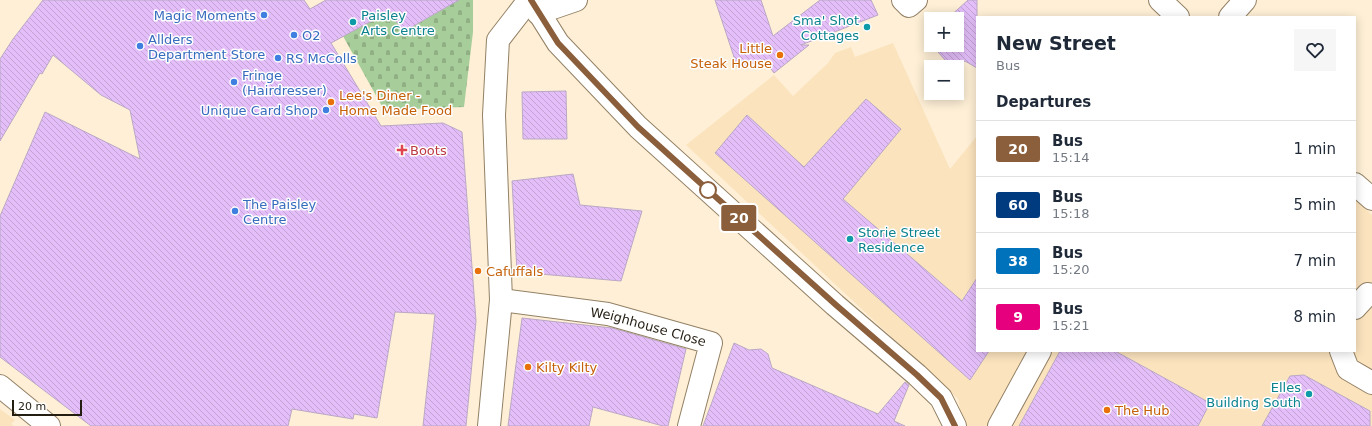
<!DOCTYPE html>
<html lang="en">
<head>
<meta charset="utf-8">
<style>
	:root { --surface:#fff; --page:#f6f6f7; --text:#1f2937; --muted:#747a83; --line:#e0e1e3 }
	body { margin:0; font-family:"DejaVu Sans",sans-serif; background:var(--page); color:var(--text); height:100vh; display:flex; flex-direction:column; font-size:15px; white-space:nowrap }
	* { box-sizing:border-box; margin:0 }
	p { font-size:13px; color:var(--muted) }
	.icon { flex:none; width:22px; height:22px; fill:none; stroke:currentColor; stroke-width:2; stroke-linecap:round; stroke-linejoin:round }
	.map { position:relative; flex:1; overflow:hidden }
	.panel { position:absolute; left:976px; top:16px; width:380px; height:336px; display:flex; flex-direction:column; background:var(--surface); border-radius:0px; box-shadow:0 2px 10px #0003 }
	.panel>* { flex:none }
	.badge { padding:0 8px; border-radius:3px; font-size:14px; line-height:26px }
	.tools { position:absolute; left:924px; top:12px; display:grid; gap:8px }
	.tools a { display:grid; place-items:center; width:40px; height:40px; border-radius:0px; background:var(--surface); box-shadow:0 2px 10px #0003; font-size:20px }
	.scale { position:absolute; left:12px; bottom:10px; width:70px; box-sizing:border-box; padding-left:4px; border:2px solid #241d12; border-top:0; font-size:11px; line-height:14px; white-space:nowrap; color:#241d12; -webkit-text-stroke:3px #fefefe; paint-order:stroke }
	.map>.badge { position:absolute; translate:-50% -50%; box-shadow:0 0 0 2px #fff }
	h2 { padding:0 20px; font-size:15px; line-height:36px }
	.round { display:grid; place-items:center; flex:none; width:42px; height:42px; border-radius:0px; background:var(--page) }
	.head { display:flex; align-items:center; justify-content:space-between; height:68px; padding:0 20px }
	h1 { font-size:19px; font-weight:700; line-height:30px }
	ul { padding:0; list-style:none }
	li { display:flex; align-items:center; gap:12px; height:56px; padding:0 20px; border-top:1px solid var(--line) }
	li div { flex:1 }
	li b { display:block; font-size:15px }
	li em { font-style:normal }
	li .badge { min-width:44px; font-weight:700; text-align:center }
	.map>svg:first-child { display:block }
	.built { fill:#fbe3be }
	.cemetery { fill:url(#cemetery-stones) }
	.building { fill:url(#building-back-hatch); stroke:#baa8c5 }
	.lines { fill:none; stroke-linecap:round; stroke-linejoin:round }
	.minor-casing { stroke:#938165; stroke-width:24 }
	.minor { stroke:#fff; stroke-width:22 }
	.line-casing { stroke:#fff; stroke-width:9 }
	.line { stroke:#8b5e3c; stroke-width:6 }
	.shop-dot { fill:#3f7fe0; stroke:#fefefe; stroke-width:1.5 }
	.culture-dot { fill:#0f9aa8; stroke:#fefefe; stroke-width:1.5 }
	.food-dot { fill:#e8710a; stroke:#fefefe; stroke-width:1.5 }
	.health-dot { fill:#e0444e; stroke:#fefefe; stroke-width:1.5 }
	.stop-dot { fill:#fff; stroke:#8b5e3c; stroke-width:2 }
	.labels { text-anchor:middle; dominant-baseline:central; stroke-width:3; stroke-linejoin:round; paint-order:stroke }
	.shop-label { font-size:13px; fill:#366cbe; stroke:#fefefe; text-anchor:start }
	.culture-label { font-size:13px; fill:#0d838f; stroke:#fefefe; text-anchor:start }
	.food-label { font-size:13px; fill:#c56008; stroke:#fefefe; text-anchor:start }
	.health-label { font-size:13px; fill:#be3a42; stroke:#fefefe; text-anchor:start }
	.street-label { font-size:13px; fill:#241d12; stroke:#fefefe }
</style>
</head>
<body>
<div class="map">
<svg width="1372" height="426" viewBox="0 0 1372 426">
	<defs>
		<pattern id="cemetery-stones" width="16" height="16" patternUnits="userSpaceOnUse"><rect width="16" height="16" fill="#a7ce9a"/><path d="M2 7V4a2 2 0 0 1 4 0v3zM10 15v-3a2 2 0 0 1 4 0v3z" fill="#90b084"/></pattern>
		<pattern id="building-back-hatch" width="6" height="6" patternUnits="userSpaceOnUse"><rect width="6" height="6" fill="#e3bef9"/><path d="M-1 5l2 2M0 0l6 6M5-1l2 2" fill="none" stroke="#c3a3d4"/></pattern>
	</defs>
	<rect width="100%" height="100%" fill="#feefd6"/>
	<g class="built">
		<path d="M893 43 950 169 977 136V351H1355V199L1372 215V426H963L958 399 686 145 774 75 793 96 828 63 835 53 851 47 855 57Z"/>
		<path d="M0 409 15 420 11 424 14 426H0Z"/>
	</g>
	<path class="cemetery" d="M431 0H473V32L464 107 384 110 343 36 390 11 403 32 438 12Z"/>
	<g class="building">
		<path d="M43 0H304L310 9 326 0H459L403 32 390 11 331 43 381 126 443 123 462 132 476 321 466 426H423L435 314 395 312 377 418 354 414 353 419 292 409 288 426H91L0 357V216L45 112 140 159 130 110 101 95 53 55 42 74 40 73 0 141V59L13 39Z"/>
		<path d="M715 0H761L773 36 820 0H871L878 15 801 45H809L774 73 764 59 738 69Z"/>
		<path d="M968 0H977V68L965 61 957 68V67H951L932 45H957V19H947Z"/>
		<path d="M566 91 567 139H523L522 92Z"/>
		<path d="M866 99 901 129 843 199 962 301 977 278V351H989L970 380 715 153 747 115 804 167Z"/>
		<path d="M573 174 580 205 642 211 621 281 517 272 512 181Z"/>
		<path d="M522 318 612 328 686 349 668 426H663L593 407 589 426H508Z"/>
		<path d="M734 343 749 350 761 349 768 354 772 368 878 414 905 382 909 385 894 421 905 426H703Z"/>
		<path d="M1060 351H1115L1210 403 1198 426H1019Z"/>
		<path d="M1304 375 1370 411V426H1262L1290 376Z"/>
	</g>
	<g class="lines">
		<defs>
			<g id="minor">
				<path d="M531 0 558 43 638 127 835 305 917 375 941 398 955 426"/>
				<path d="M903 0 909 6 916 0"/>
				<path d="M1160 0 1178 17"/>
				<path d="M538 13 576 0"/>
				<path d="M1230 17 1245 0"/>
				<path d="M1355 184 1372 199"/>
				<path id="s1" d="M501 300 608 314 711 343 689 426"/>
				<path d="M1355 308 1368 294"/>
				<path d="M1341 351 1348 369 1372 383"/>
				<path d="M0 386 49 426"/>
				<path d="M489 426 501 300 494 115 498 40 529 0"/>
				<path d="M999 426 1040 351"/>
			</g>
		</defs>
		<use href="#minor" class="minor-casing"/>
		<use href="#minor" class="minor"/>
	</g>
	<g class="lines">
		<defs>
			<path id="line" d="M531 0 558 43 638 127 836 305 917 375 941 398 955 426"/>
		</defs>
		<use href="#line" class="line-casing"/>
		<use href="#line" class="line"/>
	</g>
	<g class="shop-dot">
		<circle cx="264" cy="15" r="4"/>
		<circle cx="294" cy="35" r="4"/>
		<circle cx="140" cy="46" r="4"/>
		<circle cx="278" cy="58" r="4"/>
		<circle cx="234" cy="82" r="4"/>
		<circle cx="326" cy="110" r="4"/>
		<circle cx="235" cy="211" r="4"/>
	</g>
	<g class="culture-dot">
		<circle cx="353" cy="22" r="4"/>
		<circle cx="867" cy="27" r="4"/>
		<circle cx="850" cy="239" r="4"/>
		<circle cx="1309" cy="394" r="4"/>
	</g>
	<g class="food-dot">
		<circle cx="780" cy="55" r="4"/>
		<circle cx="331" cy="102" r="4"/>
		<circle cx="478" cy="271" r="4"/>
		<circle cx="528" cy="367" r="4"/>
		<circle cx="1107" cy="410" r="4"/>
	</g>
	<path class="health-dot" d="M400 144h4v4h4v4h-4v4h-4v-4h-4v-4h4z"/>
	<circle class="stop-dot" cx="708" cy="190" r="8"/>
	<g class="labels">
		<g class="shop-label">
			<text x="256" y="15" text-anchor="end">Magic Moments</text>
			<text x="302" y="35">O2</text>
			<text x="148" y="39">Allders<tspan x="148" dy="15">Department Store</tspan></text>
			<text x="286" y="58">RS McColls</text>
			<text x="242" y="75">Fringe<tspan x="242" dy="15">(Hairdresser)</tspan></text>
			<text x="318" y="110" text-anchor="end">Unique Card Shop</text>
			<text x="243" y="204">The Paisley<tspan x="243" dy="15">Centre</tspan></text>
		</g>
		<g class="culture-label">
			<text x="361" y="15">Paisley<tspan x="361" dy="15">Arts Centre</tspan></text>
			<text x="859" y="20" text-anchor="end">Sma' Shot<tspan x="859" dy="15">Cottages</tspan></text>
			<text x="858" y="232">Storie Street<tspan x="858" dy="15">Residence</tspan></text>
			<text x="1301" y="387" text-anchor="end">Elles<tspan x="1301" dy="15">Building South</tspan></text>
		</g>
		<g class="food-label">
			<text x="772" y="48" text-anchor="end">Little<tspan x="772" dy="15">Steak House</tspan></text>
			<text x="339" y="95">Lee's Diner -<tspan x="339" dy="15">Home Made Food</tspan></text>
			<text x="486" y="271">Cafuffals</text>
			<text x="536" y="367">Kilty Kilty</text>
			<text x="1115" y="410">The Hub</text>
		</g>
		<g class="health-label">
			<text x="410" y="150">Boots</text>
		</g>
		<g class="street-label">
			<text stroke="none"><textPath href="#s1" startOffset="150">Weighhouse Close</textPath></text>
		</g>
	</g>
</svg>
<div class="tools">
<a>+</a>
<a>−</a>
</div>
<div class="scale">20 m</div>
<b class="badge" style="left:739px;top:218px;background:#8b5e3c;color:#fff">20</b>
<section class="panel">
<div class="head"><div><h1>New Street</h1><p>Bus</p></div><a class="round"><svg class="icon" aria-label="heart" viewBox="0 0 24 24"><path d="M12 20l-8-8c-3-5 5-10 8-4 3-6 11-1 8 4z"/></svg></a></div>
<h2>Departures</h2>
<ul>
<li><span class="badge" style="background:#8b5e3c;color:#fff">20</span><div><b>Bus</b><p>15:14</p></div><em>1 min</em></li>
<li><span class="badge" style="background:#003b80;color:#fff">60</span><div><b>Bus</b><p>15:18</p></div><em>5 min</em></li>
<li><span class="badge" style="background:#0072bc;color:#fff">38</span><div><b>Bus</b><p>15:20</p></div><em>7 min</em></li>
<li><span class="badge" style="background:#e6007e;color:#fff">9</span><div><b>Bus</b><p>15:21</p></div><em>8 min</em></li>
</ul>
</section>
</div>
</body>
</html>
